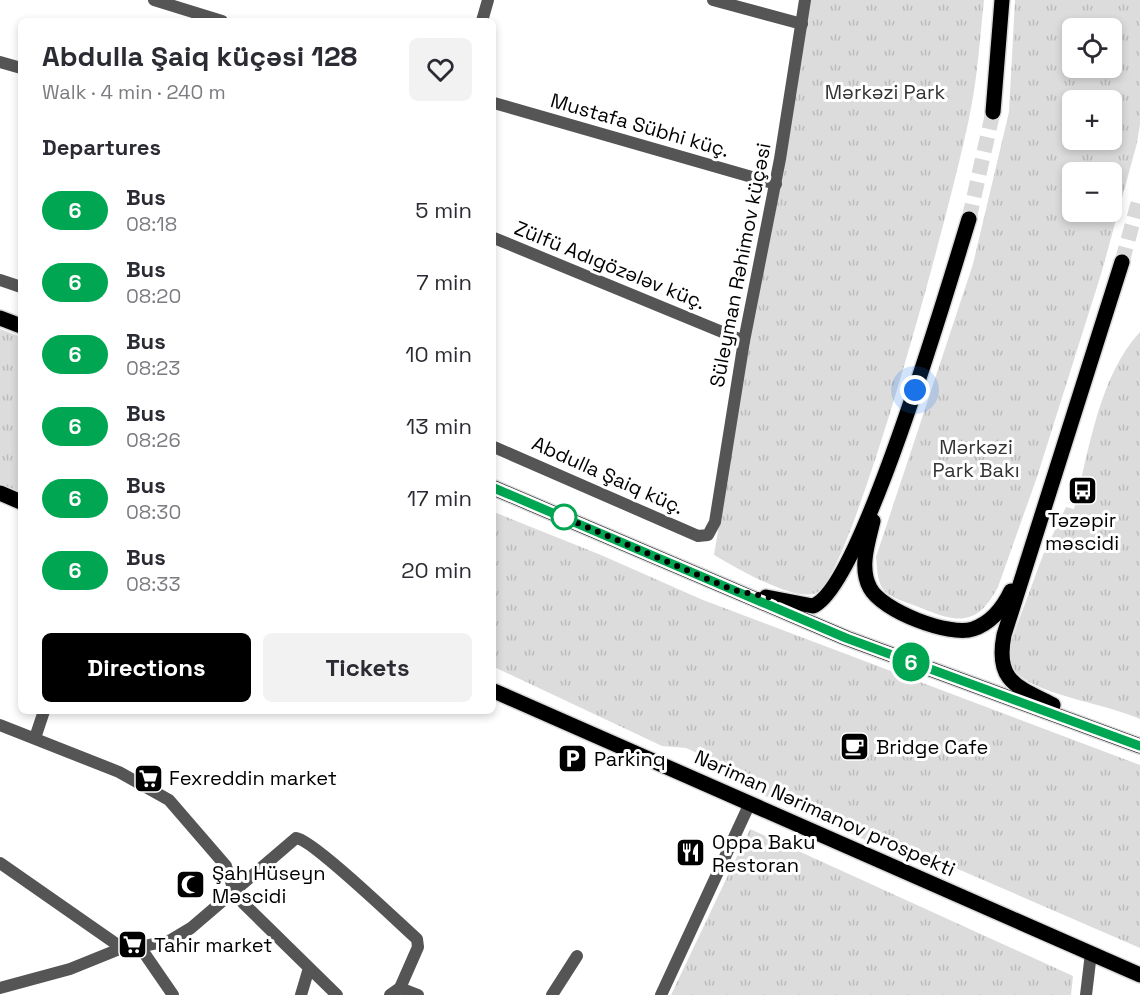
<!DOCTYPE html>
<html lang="en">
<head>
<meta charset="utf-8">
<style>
	:root { --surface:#fff; --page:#f2f2f3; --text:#2b2b33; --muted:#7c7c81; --accent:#000 }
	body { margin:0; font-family:"Space Grotesk",sans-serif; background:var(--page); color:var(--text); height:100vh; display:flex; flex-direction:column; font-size:22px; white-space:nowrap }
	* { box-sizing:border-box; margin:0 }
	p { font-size:20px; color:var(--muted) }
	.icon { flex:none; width:33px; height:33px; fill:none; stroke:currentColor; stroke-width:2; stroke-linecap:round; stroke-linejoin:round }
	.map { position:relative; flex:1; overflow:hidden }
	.drawer { position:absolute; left:18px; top:18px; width:478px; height:696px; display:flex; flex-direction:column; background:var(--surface); border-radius:9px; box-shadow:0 3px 9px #0003 }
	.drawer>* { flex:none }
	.badge { padding:0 12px; border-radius:20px; font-size:21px; line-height:39px }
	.fabs { position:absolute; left:1062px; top:18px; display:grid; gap:12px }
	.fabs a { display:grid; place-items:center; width:60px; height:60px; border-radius:9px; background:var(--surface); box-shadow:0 3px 9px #0003; font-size:30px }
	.you { position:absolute; width:30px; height:30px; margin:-15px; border:4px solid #fff; border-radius:50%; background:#1a73e8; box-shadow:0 0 0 9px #1a73e833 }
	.map>.badge { position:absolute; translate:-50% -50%; box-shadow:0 0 0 3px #fff }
	h2 { padding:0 24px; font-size:22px; line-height:54px }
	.round { display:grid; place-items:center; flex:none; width:63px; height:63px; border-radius:9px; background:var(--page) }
	.overview { display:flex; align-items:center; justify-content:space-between; height:102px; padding:0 24px }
	h1 { font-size:28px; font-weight:700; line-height:45px }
	.cta { display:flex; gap:12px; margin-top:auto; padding:12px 24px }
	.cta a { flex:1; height:69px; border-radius:9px; background:var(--accent); color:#fff; font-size:24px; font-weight:700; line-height:69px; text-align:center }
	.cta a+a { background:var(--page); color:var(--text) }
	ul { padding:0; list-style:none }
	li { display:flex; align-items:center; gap:18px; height:72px; padding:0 24px }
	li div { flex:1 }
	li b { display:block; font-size:22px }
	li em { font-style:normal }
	li .badge { min-width:66px; font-weight:700; text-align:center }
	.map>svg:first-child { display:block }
	.grass { fill:url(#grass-tufts); fill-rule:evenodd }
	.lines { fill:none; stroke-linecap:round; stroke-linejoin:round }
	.primary-tunnel { stroke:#d9d9d9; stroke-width:15; stroke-dasharray:15 8; stroke-linecap:butt }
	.primary-casing { stroke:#dbdbdb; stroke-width:18 }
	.minor { stroke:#555; stroke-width:12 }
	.primary { stroke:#000; stroke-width:15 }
	.line-casing { stroke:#fff; stroke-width:14 }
	.line { stroke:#00a651; stroke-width:9 }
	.walk { stroke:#000; stroke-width:6; stroke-dasharray:0 10.8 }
	.stop-dot { fill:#fff; stroke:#00a651; stroke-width:3 }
	.labels { text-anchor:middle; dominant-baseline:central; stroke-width:6; stroke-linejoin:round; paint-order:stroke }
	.park-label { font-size:20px; fill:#333; stroke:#fff }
	.street-label { font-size:20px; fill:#000; stroke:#fff }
	.poi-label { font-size:20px; fill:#000; stroke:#fff; text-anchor:start }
</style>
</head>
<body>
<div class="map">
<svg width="1140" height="995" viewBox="0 0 1140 995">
	<defs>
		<pattern id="grass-tufts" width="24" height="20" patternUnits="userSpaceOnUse" patternTransform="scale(1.5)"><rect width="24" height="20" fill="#dcdcdc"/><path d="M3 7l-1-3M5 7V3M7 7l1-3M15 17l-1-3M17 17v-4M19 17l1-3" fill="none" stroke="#bbb"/></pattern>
	</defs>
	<rect width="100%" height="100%" fill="#fff"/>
	<g class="grass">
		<path d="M810 0H984C980 36 978 73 971 108 960 173 856 565 818 592 798 605 733 566 714 555L752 327 782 179Z"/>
		<path d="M1015 0H1140V124L1137 143 1102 271 1037 477 998 587C976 629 955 622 916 606 906 602 890 598 883 589 877 581 877 567 876 557L973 264 1009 112ZM1072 28H1112V68H1072ZM1072 100H1112V140H1072ZM1112 172V212H1072V172Z"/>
		<path d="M0 329 21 337V492L0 484Z"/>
		<path d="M1140 332V719C1107 704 1042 696 1018 674 1009 665 1009 655 1010 644L1043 555 1066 507 1074 509C1089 451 1099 376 1140 332Z"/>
		<path d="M494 512 601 555 703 600 1140 765V948L944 863 920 864 747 788 735 770 686 748 662 746 494 667Z"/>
		<path d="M750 829 1073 976 1071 995H671Z"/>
	</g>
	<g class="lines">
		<g class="primary-tunnel">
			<path d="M969 219 993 112"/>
			<path d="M1122 262 1140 196"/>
		</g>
		<defs>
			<g id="primary">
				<path d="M993 112 1002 0"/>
				<path d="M0 318 21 326"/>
				<path d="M494 488 846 638 1140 746"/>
				<path d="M0 493 21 502"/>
				<path d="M873 521C868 542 859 568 870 588 882 611 950 637 973 629 991 623 1003 608 1011 591"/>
				<path d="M766 597 813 606C861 588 950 280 969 219"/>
				<path d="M494 691 1140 975"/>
				<path d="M1053 705C1016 686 995 681 1004 635L1122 262"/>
			</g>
		</defs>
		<use href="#primary" class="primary-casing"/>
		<g class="minor">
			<path d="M154 0 222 21"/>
			<path d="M713 0 802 24"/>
			<path d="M482 21 488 0"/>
			<path d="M0 62 21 68"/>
			<path d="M494 103 776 184"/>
			<path d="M494 238 744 341"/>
			<path d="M0 280 21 287"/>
			<path d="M494 447 698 536 708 535 715 522 744 341 780 159 805 0"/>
			<path d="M0 725 119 772 169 800 226 866 234 891 243 903 337 995"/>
			<path d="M35 738 44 711"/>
			<path d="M0 863 122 948"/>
			<path d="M140 947 173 995"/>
			<path d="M0 988 70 969 122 948 140 947 171 940 191 928 296 838C312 839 399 923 417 939L418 947 400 988"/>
			<path d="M301 995 309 968"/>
			<path d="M390 995 400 988 418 995"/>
			<path d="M552 995 577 956"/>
			<path d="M661 995 750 803"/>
			<path d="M1086 995 1091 953"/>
		</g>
		<use href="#primary" class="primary"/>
	</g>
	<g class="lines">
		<defs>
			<path id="line" d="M494 488 846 638 1140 746"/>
		</defs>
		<use href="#line" class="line-casing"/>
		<use href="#line" class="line"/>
		<path class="walk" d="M564 517 561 516 733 590 813 606C850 592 902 431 915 390"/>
	</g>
	<defs>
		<symbol id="bus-square" viewBox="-11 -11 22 22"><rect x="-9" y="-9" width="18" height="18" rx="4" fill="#000" stroke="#fff"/><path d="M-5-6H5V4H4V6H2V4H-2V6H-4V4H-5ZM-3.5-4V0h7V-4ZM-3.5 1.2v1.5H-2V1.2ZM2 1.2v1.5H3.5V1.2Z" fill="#fff"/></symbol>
		<symbol id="cafe-square" viewBox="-11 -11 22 22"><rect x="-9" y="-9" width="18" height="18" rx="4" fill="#000" stroke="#fff"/><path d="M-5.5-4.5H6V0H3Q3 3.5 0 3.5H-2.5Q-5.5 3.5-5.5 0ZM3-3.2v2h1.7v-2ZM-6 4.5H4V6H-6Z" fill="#fff"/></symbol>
		<symbol id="parking-square" viewBox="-11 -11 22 22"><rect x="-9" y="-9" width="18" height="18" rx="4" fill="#000" stroke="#fff"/><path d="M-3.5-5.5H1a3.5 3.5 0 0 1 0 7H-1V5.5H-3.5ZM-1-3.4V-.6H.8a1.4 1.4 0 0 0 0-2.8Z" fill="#fff"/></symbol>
		<symbol id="supermarket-square" viewBox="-11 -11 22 22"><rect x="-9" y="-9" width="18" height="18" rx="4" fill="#000" stroke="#fff"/><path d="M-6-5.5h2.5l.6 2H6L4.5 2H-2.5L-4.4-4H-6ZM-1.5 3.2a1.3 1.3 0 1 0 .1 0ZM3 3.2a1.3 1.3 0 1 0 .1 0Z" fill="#fff"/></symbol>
		<symbol id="restaurant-square" viewBox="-11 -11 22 22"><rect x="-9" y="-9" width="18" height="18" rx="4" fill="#000" stroke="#fff"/><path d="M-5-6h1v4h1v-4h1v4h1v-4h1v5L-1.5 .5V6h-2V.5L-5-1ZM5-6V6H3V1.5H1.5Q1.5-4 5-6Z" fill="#fff"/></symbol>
		<symbol id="mosque-square" viewBox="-11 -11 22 22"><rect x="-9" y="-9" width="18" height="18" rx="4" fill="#000" stroke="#fff"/><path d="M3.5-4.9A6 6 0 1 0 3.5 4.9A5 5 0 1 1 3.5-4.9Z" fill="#fff"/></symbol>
	</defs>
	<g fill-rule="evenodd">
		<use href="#bus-square" x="1066" y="474" width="33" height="33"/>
		<use href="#cafe-square" x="838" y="730" width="33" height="33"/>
		<use href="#parking-square" x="556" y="742" width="33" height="33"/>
		<use href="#supermarket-square" x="132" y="762" width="33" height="33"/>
		<use href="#restaurant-square" x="674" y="836" width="33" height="33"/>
		<use href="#mosque-square" x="174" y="868" width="33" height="33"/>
		<use href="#supermarket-square" x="116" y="928" width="33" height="33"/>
	</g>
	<circle class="stop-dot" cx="564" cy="517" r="12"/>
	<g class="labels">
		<g class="park-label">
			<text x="885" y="92">Mərkəzi Park</text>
			<text x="976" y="447">Mərkəzi<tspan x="976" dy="23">Park Bakı</tspan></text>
		</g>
		<g class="street-label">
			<text transform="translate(640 125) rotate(16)">Mustafa Sübhi küç.</text>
			<text transform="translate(610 265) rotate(22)">Zülfü Adıgözələv küç.</text>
			<text transform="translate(740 265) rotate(-79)">Süleyman Rəhimov küçəsi</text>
			<text transform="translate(608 475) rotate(24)">Abdulla Şaiq küç.</text>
			<text transform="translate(825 813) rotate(24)">Nəriman Nərimanov prospekti</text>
		</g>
		<g class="poi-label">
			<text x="1082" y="520" text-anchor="middle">Təzəpir<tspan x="1082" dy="23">məscidi</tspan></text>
			<text x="876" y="747">Bridge Cafe</text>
			<text x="594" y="759">Parkinq</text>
			<text x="169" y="778">Fexreddin market</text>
			<text x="712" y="842">Oppa Baku<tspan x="712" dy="23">Restoran</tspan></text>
			<text x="212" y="873">Şah Hüseyn<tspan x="212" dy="23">Məscidi</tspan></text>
			<text x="154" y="945">Tahir market</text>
		</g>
	</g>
</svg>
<div class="fabs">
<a><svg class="icon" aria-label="locate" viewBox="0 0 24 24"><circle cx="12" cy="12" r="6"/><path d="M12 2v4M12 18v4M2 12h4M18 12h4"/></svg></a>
<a>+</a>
<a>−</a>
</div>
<div class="you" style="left:915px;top:390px"></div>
<b class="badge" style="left:911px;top:662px;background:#00a651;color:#fff">6</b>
<section class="drawer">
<div class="overview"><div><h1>Abdulla Şaiq küçəsi 128</h1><p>Walk · 4 min · 240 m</p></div><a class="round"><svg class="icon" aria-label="heart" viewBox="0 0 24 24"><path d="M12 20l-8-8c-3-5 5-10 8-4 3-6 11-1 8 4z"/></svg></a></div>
<h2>Departures</h2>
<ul>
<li><span class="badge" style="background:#00a651;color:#fff">6</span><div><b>Bus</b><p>08:18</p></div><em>5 min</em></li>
<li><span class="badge" style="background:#00a651;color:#fff">6</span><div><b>Bus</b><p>08:20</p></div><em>7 min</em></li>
<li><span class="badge" style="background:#00a651;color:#fff">6</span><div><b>Bus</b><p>08:23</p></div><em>10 min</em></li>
<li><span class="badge" style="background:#00a651;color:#fff">6</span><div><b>Bus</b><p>08:26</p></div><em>13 min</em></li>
<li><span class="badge" style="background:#00a651;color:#fff">6</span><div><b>Bus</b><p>08:30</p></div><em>17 min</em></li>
<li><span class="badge" style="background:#00a651;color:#fff">6</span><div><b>Bus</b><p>08:33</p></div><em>20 min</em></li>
</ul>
<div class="cta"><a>Directions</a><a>Tickets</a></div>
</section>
</div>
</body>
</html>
